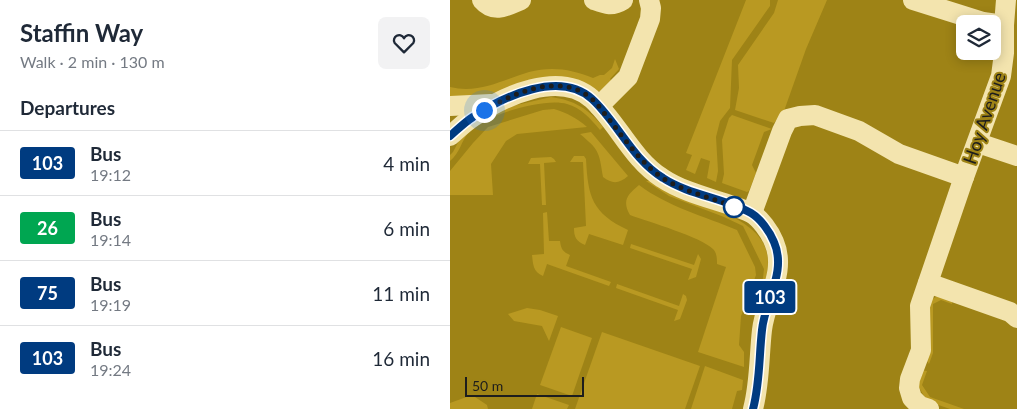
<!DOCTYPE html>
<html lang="en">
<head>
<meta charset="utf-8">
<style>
	:root { --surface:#fff; --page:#f2f2f3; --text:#1f2937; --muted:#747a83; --line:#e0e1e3 }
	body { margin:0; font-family:Lato,sans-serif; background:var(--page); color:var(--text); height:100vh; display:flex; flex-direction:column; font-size:19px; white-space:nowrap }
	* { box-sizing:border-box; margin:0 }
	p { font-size:16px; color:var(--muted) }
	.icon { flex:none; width:28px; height:28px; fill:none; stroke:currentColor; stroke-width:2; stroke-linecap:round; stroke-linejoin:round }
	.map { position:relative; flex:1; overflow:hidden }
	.panel { display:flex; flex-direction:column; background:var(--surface); width:450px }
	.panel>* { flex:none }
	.badge { padding:0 10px; border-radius:4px; font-size:18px; line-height:32px }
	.fabs { position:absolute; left:506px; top:15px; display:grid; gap:10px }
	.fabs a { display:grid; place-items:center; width:45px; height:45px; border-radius:8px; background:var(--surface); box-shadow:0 2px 12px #0003; font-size:25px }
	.scale { position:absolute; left:15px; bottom:12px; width:119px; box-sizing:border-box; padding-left:5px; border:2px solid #1d1d1d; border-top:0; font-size:14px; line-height:18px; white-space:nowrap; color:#1d1d1d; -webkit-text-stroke:4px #9e8316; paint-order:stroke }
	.you { position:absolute; width:25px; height:25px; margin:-12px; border:4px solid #fff; border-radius:50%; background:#1a73e8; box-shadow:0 0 0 8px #1a73e833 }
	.map>.badge { position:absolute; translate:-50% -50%; box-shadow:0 0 0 2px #fff }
	h2 { padding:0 20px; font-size:19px; line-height:45px }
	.round { display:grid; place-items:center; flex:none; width:52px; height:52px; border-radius:8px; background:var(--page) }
	.overview { display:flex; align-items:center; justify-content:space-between; height:85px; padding:0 20px }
	h1 { font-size:24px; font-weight:700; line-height:38px }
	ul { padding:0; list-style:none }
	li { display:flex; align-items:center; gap:15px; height:65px; padding:0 20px; border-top:1px solid var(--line) }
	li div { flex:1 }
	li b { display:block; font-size:19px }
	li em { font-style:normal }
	li .badge { min-width:55px; font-weight:700; text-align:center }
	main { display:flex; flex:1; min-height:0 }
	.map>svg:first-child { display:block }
	.green { fill:#b99922 }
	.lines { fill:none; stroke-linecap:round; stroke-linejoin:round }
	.minor { stroke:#f3e4ae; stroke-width:20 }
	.line-casing { stroke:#fff; stroke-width:11 }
	.line { stroke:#003b80; stroke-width:8 }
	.walk { stroke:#1d1d1d; stroke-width:5; stroke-dasharray:0 9 }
	.stop-dot { fill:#fff; stroke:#003b80; stroke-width:2.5 }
	.labels { text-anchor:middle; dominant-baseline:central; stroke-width:4; stroke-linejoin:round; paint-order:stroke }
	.street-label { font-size:18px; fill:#1d1d1d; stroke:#9e8316 }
</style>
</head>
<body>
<main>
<section class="panel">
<div class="overview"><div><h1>Staffin Way</h1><p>Walk · 2 min · 130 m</p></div><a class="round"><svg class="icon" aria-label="heart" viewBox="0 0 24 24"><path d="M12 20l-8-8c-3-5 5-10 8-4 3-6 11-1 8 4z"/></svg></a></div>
<h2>Departures</h2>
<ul>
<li><span class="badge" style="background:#003b80;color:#fff">103</span><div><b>Bus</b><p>19:12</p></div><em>4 min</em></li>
<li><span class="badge" style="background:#00a651;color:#fff">26</span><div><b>Bus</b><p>19:14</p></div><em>6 min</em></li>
<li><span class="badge" style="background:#003b80;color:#fff">75</span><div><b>Bus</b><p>19:19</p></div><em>11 min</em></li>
<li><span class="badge" style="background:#003b80;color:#fff">103</span><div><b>Bus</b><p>19:24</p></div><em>16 min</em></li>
</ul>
</section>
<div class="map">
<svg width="567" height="409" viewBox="0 0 567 409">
	<rect width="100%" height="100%" fill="#9e8316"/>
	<g class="green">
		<path d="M296 0H320V6L282 60 280 108 270 121 266 137 268 171 266 182 257 178 260 161 251 158 245 174 236 170 242 155 236 153Z"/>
		<path d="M328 0H377L356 49 334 111 324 123 285 110 289 88 288 65 324 13Z"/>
		<path d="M165 59 169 69 160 79 164 82 151 91 0 97V87C29 94 52 80 79 72 101 66 122 69 143 78L150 75H154L162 68Z"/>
		<path d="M101 97C124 100 139 109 153 127L150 130C140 118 131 108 117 104 95 97 34 115 19 132 11 141 10 153 0 161V155L3 152 12 135 54 108Z"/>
		<path d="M104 109C117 113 127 118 137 127L67 134 56 141 41 164 43 195H0V171L23 143 38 127 93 110Z"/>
		<path d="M282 115 322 129 314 132 302 165 306 173 299 191 297 192 272 183 274 174 272 140 279 118Z"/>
		<path d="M141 132 178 176C169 184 162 184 153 177 149 151 149 150 130 134Z"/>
		<path d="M124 156H134L136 159C138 197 142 213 178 230L173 245 139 234 135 245C126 241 124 237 124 228L136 226 133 162H120Z"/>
		<path d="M101 157 104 159 106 162 94 163 96 205H92L90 164H78L81 158Z"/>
		<path d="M196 181H203C222 190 241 198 260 206 309 228 331 243 310 300L305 302 313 278 314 269 293 226 274 217 219 196Z"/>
		<path d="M189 185C218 207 254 216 287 230L305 267 306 275 291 316 289 345 294 352V367L248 352 276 267 267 264C267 259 267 253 263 249 251 237 199 222 180 215 172 201 177 195 189 185Z"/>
		<path d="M97 212 99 241H110C111 249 113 252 120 255L116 266 161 282 159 286 97 264 93 276C83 272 83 264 82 255L94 254 93 213Z"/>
		<path d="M181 244 244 265 248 254 251 259 246 277 238 280 242 269 180 248Z"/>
		<path d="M167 284 229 306 233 294 236 296 237 300 230 319 224 321 228 310 166 288Z"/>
		<path d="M491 294 502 299V304L491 300 483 304V353L479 364 475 358 479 301Z"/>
		<path d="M77 308 90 310 108 316 99 341 92 326 64 321 58 314Z"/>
		<path d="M111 327 142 338 122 396 90 385Z"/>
		<path d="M152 332 250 366 235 409H125Z"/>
		<path d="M255 366 293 380 292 390 287 391 282 409H241Z"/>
		<path d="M471 370 477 371 472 385 480 397 514 409H500L477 401 467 384Z"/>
		<path d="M87 394 119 405 117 409H82Z"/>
		<path d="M22 395 37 405 38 409H0V403Z"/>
	</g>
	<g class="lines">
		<g class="minor">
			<path d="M32 0C44 14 57 6 71 0"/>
			<path d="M144 0C155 4 162 7 173 0"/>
			<path d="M463 0 533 22 554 25"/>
			<path d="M0 106 41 104"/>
			<path d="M149 106 178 77 200 19 201 8 199 0"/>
			<path d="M0 136C7 130 15 122 23 117 54 96 109 70 142 99 168 123 182 159 212 178 233 192 260 198 283 206 289 208 295 210 301 213 310 218 320 232 324 242 337 272 315 301 312 330 309 356 310 383 303 409"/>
			<path d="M528 143 567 156"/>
			<path d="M514 177 551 76 554 53V25L556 0"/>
			<path d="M302 213 332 131 338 119 350 116 365 115 409 131 449 154 514 177 470 306 471 350 460 379 459 388 462 398 470 406 479 409"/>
			<path d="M478 283 560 312 567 318"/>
		</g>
	</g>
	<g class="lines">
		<defs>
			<path id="line" d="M0 136C7 130 15 122 23 117 54 96 110 70 142 99 168 123 182 159 213 178 239 195 274 198 301 213 310 218 320 232 324 242 337 272 315 300 312 330 309 356 310 383 303 409"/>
		</defs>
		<use href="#line" class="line-casing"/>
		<use href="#line" class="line"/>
		<path class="walk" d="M34 110C65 93 109 72 141 98 148 104 153 112 159 119 172 136 185 154 201 169 224 190 256 195 284 207"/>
	</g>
	<circle class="stop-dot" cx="284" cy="207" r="10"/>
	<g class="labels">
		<g class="street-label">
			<text transform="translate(534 118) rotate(-71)">Hoy Avenue</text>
		</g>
	</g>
</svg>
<div class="fabs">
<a><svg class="icon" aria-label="layers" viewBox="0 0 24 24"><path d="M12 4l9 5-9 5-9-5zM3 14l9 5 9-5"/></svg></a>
</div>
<div class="scale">50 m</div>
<div class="you" style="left:34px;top:110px"></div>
<b class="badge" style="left:320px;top:297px;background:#003b80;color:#fff">103</b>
</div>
</main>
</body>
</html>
